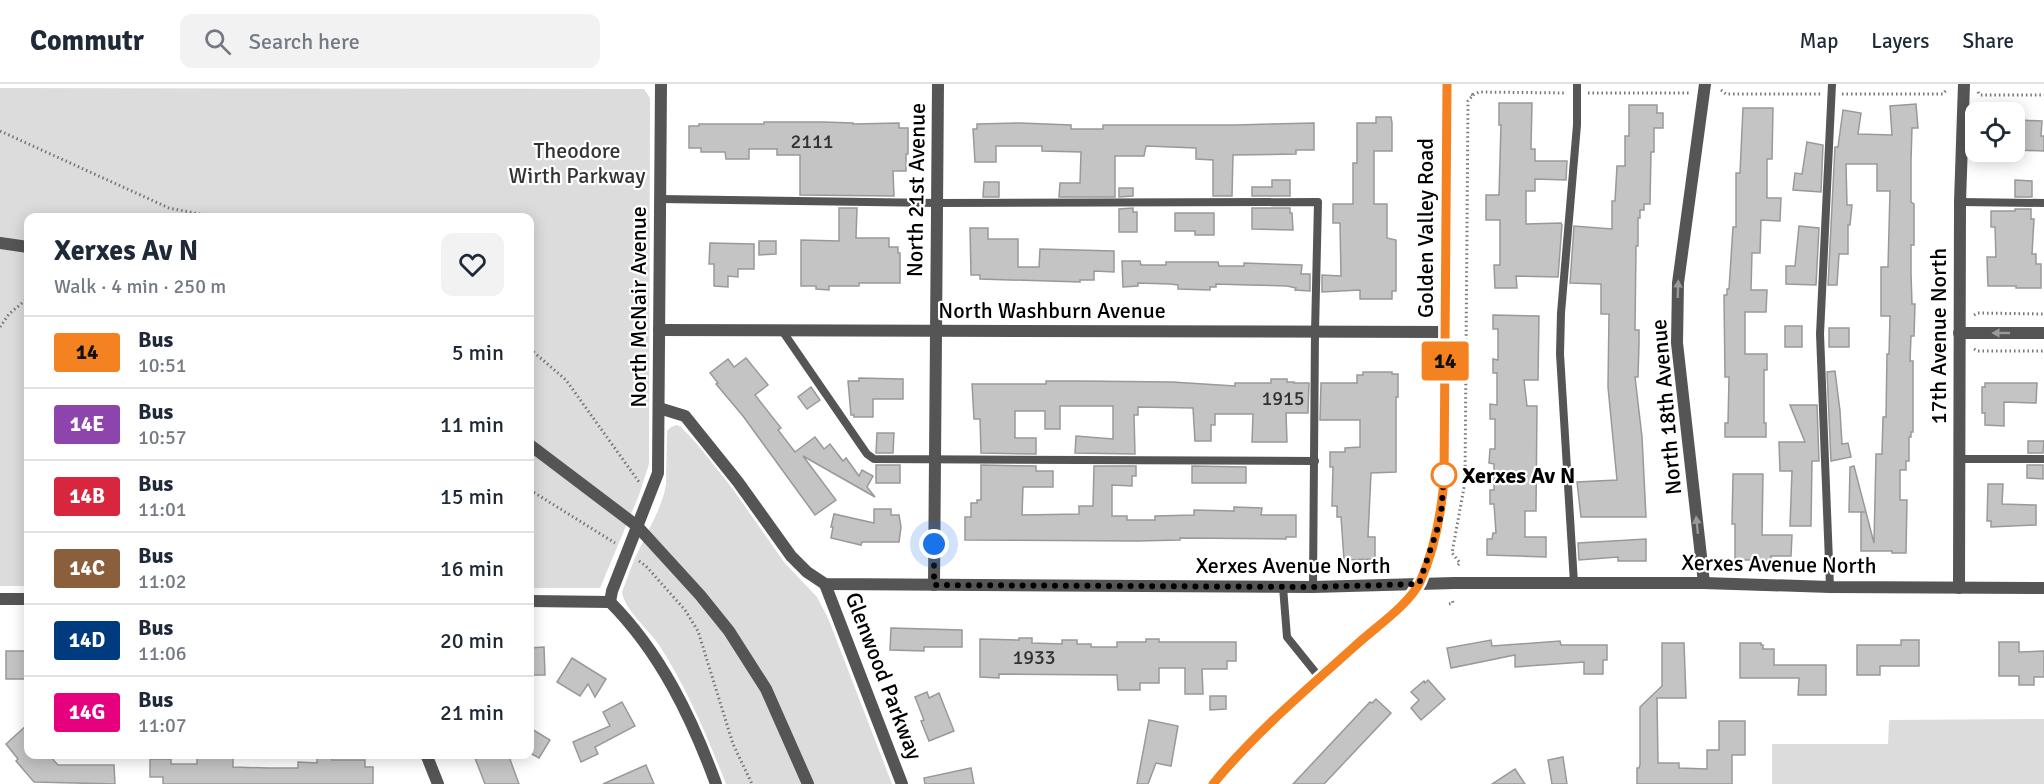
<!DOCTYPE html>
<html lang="en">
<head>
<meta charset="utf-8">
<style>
	:root { --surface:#fff; --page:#f2f2f3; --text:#1f2937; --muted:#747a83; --line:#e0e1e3 }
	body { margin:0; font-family:Signika,sans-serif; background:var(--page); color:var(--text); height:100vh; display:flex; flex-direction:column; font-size:22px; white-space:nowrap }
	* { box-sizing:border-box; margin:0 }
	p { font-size:20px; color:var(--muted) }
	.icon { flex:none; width:33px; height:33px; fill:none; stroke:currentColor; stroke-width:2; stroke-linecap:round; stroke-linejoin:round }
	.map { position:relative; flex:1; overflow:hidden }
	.sheet { position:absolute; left:24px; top:129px; width:510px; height:546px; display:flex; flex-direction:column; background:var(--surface); border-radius:12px; box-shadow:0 3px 15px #0003 }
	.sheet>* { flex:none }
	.badge { padding:0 12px; border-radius:4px; font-size:21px; line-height:39px }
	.tools { position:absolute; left:1965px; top:18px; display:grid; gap:12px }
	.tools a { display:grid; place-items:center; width:60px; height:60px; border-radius:12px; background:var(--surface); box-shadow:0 3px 15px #0003; font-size:30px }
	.you { position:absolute; width:30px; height:30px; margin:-15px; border:4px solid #fff; border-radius:50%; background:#1a73e8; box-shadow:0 0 0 9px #1a73e833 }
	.map>.badge { position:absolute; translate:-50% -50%; box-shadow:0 0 0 3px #fff }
	.round { display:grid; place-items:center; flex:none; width:63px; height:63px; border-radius:12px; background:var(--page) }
	.head { display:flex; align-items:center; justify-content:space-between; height:102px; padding:0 30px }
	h1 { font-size:28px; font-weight:800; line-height:45px }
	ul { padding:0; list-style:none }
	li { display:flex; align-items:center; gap:18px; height:72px; padding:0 30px; border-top:2px solid var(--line) }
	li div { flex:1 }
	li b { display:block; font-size:22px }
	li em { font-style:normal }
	li .badge { min-width:66px; font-weight:700; text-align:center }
	header { display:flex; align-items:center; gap:36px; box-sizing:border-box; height:84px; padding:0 30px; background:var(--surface); border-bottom:2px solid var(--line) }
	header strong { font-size:28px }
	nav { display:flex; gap:33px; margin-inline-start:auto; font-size:21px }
	.search { width:420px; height:54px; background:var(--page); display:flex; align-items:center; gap:15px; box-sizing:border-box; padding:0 21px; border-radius:12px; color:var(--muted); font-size:22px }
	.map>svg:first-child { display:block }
	.green { fill:#dcdcdc }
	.building { fill:#c4c4c4; stroke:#999; stroke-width:1.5 }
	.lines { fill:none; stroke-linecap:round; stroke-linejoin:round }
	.path { stroke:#777; stroke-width:3; stroke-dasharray:1.5 3; stroke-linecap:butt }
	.service { stroke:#555; stroke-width:8 }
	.minor { stroke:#555; stroke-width:12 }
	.tertiary { stroke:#555; stroke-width:12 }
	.oneway { fill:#999 }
	.line-casing { stroke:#fff; stroke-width:14 }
	.line { stroke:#f58220; stroke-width:9 }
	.walk { stroke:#000; stroke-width:6; stroke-dasharray:0 10.8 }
	.stop-dot { fill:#fff; stroke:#f58220; stroke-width:3 }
	.labels { text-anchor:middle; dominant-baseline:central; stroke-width:4.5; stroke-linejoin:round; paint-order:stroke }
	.number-label { font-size:20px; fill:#313131 }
	.park-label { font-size:22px; fill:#333; stroke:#fff }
	.street-label { font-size:22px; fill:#000; stroke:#fff }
	.stop-label { font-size:22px; font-weight:bold; fill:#000; stroke:#fff; text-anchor:start }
</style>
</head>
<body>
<header>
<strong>Commutr</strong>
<div class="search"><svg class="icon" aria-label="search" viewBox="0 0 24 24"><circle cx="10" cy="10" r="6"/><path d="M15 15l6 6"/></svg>Search here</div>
<nav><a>Map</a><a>Layers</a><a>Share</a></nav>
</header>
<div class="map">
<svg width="2044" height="700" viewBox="0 0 2044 700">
	<rect width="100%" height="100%" fill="#fff"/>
	<g class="green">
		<path d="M0 4 644 5 650 14 649 380 639 411 600 504H530V134H28V502H0Z"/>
		<path d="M677 341 681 343 697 360 732 404 784 478 817 513 828 534 892 700H726C708 654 686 602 659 561 648 545 624 525 622 508L634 476 658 427 664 410 666 400 667 347 671 343Z"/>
		<path d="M2044 635V700H1772V660H1888L1889 636Z"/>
	</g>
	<g class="building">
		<path d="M1499 19H1532L1531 65H1535V77H1567L1566 96 1535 95V107H1526V140L1561 139 1562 141 1558 193 1516 192 1517 204H1495L1494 181H1500V136H1486V111H1499L1501 41H1499Z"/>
		<path d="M1916 20 1918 44H1912L1911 77V118L1914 120V161H1911V189L1912 220H1915L1914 252H1911L1910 277H1913V348H1911V353H1909V377H1906V386H1900V416H1907L1906 469H1892V467H1861V428H1865H1849L1850 383 1854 382 1874 459 1876 370H1882L1883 333H1886L1887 270H1889L1890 232H1881V183H1888L1890 107H1877V80H1846L1847 121H1852L1850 141H1848V170H1839L1837 201H1828L1835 63H1838L1843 26 1861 29 1858 50 1892 51 1890 22Z"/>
		<path d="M1629 21H1657V29H1663V44H1654V68H1651L1650 120H1644V126H1640V134H1638V162H1636L1635 246H1639V260L1638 293H1635L1642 353 1646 433H1581L1577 398 1617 396 1608 303 1609 230H1601V200L1570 199 1574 142 1612 145V117H1615L1617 82H1625V52H1629Z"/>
		<path d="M1743 24H1773L1772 75H1767V114H1781L1780 137 1761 136 1760 169H1752L1751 206H1767L1766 228H1745V270H1767V286H1764V339H1766V353H1725V339H1728L1729 293H1725L1724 211H1727V205H1729L1733 143H1736V89H1740Z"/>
		<path d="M1376 33H1391L1392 39V67H1374V120H1387V154L1396 156V207H1392V215H1360V206L1322 208V191L1341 192 1340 139H1333V120H1353V79H1357V39H1376Z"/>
		<path d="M2019 36 2042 37 2041 52H2044V67L2017 66Z"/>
		<path d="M764 38H823L853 39V40L899 39V44H908V70H906V87H893L894 112 800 111V71H777V65H749V75H726L725 68H701V64H689V42H699V40H764Z"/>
		<path d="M1020 39 1071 41V45H1103V41H1235L1314 39V66H1296V70L1233 71 1232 112H1213V76L1196 75V64L1146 62 1144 72H1115V113H1059L1060 99H1080L1081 68 1042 67V62H996V78H975L973 45H977V40Z"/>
		<path d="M1807 58 1823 61 1821 108 1793 106 1795 89 1802 90Z"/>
		<path d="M1272 96H1290V112H1252V103H1272Z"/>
		<path d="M2015 96 2032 97V113H2015Z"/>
		<path d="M984 98H999V113H983Z"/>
		<path d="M1119 104H1133V112L1119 113Z"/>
		<path d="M839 124H857L856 154H889V163H898V169H900V199H859V202H829V206L816 205V202H801V156L839 157Z"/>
		<path d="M1133 124V128H1137V148H1119V125Z"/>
		<path d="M1252 124H1290V129H1292L1293 146 1252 145Z"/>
		<path d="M2015 125H2031V135H2034L2032 170H2036V180H2041V204H2016V202H1988L1987 173H1996L1995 143H1991V127H2015Z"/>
		<path d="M1175 129H1214V151H1195V147H1175Z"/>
		<path d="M1799 142 1819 144 1816 201 1786 200V182H1795Z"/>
		<path d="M970 144H988V155H1018V183H1039L1040 165 1114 167V188L1094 187V196H1080V198L980 195V191H971Z"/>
		<path d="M759 157H776V170L759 171Z"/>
		<path d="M710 159 754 160V185H738V193L728 192V203L714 202V180H709Z"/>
		<path d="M1122 177H1140L1141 181H1166V178H1218L1219 182H1244V179L1302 181 1301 190H1310V207L1295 206 1296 204 1287 202 1248 201 1216 200V203H1210V206L1178 205V201L1170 200 1138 199V202L1123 203Z"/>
		<path d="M1493 231 1539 232 1538 296H1524L1527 322H1537L1536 427H1525V453H1546V473L1487 471V455H1492L1493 449H1496L1494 420H1490V406H1494V380L1489 379 1490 365H1495V335H1490V320L1497 321V289H1493V275L1498 276V245H1493Z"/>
		<rect x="1785" y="242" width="17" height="21"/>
		<rect x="1829" y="244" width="20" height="19"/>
		<path d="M746 274 768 301 755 311 781 344 778 346 795 368 815 353 824 365 830 360 843 377 846 374 859 392 862 386 873 392 867 403 875 413 803 372 836 416 815 431 743 332 716 300 718 299 710 289 728 275 734 283Z"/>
		<path d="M1835 287 1840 327 1842 360 1848 359 1851 373 1831 377 1827 288Z"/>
		<path d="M1363 288H1392V290H1398V313H1396V388L1371 389 1368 453H1375V475L1344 476 1341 433H1337V422H1332L1333 383H1330V368H1345V364L1360 363V336H1320L1321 299H1357V291H1363Z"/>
		<path d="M859 294 903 295V315H873V333H854V331H851L848 297H859Z"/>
		<path d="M1271 295H1287V298H1294V299H1309L1308 329H1286L1287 358H1252L1253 330H1215V341H1211V357H1195L1193 324 1138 323V331H1134L1135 370 1075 369 1076 352 1113 355V322H1060V345H1045V327H1015V354H1036V370L981 369 980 335H974L972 300H1046V297H1078L1172 298 1235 302V299H1271Z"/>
		<path d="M1985 299H2037L2036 319 2004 318V342L1985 341V329H1982V303H1985Z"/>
		<path d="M811 303 820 316 807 325 798 313Z"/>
		<path d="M1790 321H1817L1819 377H1812L1811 442H1790L1792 387H1780L1779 358H1805Z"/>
		<path d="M877 349H894L893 369H876Z"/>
		<path d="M2028 357H2044L2043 369H2028Z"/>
		<rect x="876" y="381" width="24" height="18"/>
		<path d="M981 381 1036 382V387H1053V403H1023L1022 431 1079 430V422H1093L1094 382H1136V392H1132V402L1112 401V432H1127V436H1155V432L1194 431V426L1234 427V423L1262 424 1261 431H1296V453H1286V455L1180 454V456L1137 457 965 456V433H971V419H977V416H981Z"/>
		<path d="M2027 381H2043V395L2027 394Z"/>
		<path d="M1192 382 1246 383V399H1192Z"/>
		<path d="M1733 390H1763L1762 451H1792L1791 472H1771V476H1735V440H1732Z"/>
		<path d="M1988 400H2003L2002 420 2036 421V441L1991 443V437H1987Z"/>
		<path d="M874 425H891V431H899L901 443 899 458H862L861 461 831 454 833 443H831L834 430 874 439Z"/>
		<path d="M1646 455V477H1618V473L1579 476 1578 459Z"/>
		<path d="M891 544 962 546V563H924V567L890 566Z"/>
		<path d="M1019 554H1032V559L1062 560V556H1077V560H1091V563H1117V558H1146V555H1159V558H1236V577H1227V585H1202L1203 610H1185V584H1159V599H1140V606H1118L1117 591 999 590V594L980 593V555L1019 556Z"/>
		<path d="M1491 556 1492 562 1560 557 1561 561H1607V576H1603V590H1584V578L1515 583V571L1451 584 1447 564Z"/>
		<path d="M1901 556H1919V582H1880V591H1857V561H1901Z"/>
		<path d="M1999 558H2019V568L2044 567V593H2034V601H2019V592H1999Z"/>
		<path d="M1662 559H1684L1686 614H1657L1658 679H1679V684L1707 685V666H1719V637H1745V671H1732V700H1637V684H1639L1640 681V623L1662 602Z"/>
		<path d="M1740 559H1761V561H1763V565H1774V581H1826V611H1798L1799 594H1740Z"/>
		<path d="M544 563 545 591H530V564Z"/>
		<rect x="6" y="567" width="22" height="28"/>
		<path d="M572 574 606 595 595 613 588 600 580 612 557 598Z"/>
		<path d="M1428 596 1445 615 1421 636 1411 624 1419 616 1411 608 1424 597 1425 599Z"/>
		<path d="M927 608 929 614 939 609 954 647 929 657 921 637 924 636 915 613Z"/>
		<path d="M1210 612H1226V625L1210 626Z"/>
		<path d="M1376 615 1391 629 1324 700H1293L1370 618 1372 619Z"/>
		<path d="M622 618 635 642 595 663 598 670 581 678 573 658 610 642 603 628Z"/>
		<path d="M1149 636 1178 642 1171 682 1156 679 1148 700H1137Z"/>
		<path d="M28 640V670H48L58 681H114L115 700 34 698 16 677 18 675 6 660Z"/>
		<path d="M530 644 550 656 539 674 530 669Z"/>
		<path d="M197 670H233V683L268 684H298V678L317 679V670H332V676H365V683H373V700H163V693H150V675H171V680H197Z"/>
		<path d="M486 670H508L519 700H485L475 674Z"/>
		<path d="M1563 673 1567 700H1552L1548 676Z"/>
		<path d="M646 681 654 700H603Z"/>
		<path d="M971 684 974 700H925L924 694Z"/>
		<path d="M1515 685 1525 700H1492Z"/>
	</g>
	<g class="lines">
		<g class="path">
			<path d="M1721 6 1726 10H1821"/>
			<path d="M1978 8 1980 11H2044"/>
			<path d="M1588 9H1689"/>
			<path d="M1842 10H1943L1946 6"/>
			<path d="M1473 11 1479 8 1566 9"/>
			<path d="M0 47 169 124 220 134"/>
			<path d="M1974 231 1978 229 2044 230"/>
			<path d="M0 243 9 230 28 214"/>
			<path d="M530 265 566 296 639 398"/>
			<path d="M1974 265 1978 267H2044"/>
			<path d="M530 406 615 459"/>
			<path d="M639 477 646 482 685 526 698 547 733 660 752 700"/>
			<path d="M1458 481 1460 479 1452 469 1465 398 1468 17 1473 11 1469 9"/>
			<path d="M1449 520 1453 519 1452 515"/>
		</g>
		<g class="service">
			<path d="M660 115 937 119 1318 118 1315 248 1313 503"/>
			<path d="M1960 118 2044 119"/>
			<path d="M781 245 867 370 874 375 1315 377"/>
			<path d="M1959 375H2044"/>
			<path d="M1574 499 1560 270 1561 229 1577 41V0"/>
			<path d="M1283 503 1287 553 1320 594"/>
			<path d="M1830 503 1820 250 1832 0"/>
		</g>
		<g class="minor">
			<path d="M659 246 1446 248"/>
			<path d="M1959 249H2044"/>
			<path d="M659 324 685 332 738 398 791 472 807 488 825 500 1313 503 1454 499H1704L1830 503 2044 504"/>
			<path d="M1704 499 1677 259 1678 199 1705 0"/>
			<path d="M825 500 902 700"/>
			<path d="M934 501 938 0"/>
			<path d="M1959 504 1960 118 1964 0"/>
			<path d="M0 515H28"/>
			<path d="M530 517 610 518"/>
			<path d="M610 518 612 507 658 389 661 0"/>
			<path d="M610 518C660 568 692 634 716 700"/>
			<path d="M426 670 438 700"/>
		</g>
		<g class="tertiary">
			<path d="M0 159 28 163"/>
			<path d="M530 361 637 442 700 511 729 547 766 605 808 700"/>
			<path d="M1213 700C1256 648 1308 605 1358 559 1378 541 1408 522 1420 498 1435 465 1441 432 1444 396L1447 0"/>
		</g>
	</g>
	<defs><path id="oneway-solid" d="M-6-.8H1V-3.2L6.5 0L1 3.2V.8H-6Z" transform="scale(1.5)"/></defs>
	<g class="oneway">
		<use href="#oneway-solid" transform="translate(1678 205) rotate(-88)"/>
		<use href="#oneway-solid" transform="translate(2001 249) rotate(180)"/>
		<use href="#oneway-solid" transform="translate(1697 441) rotate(-96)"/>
	</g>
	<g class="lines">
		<defs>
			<path id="line" d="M1213 700C1255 649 1306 606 1355 562 1374 544 1408 522 1420 498 1435 465 1441 432 1444 396L1447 0"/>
		</defs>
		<use href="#line" class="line-casing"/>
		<use href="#line" class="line"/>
		<path class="walk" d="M934 460V501L1313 503 1419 500 1438 443 1441 431 1444 391"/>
	</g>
	<circle class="stop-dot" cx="1444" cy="391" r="12"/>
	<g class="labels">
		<g class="number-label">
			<text x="812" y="57">2111</text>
			<text x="1283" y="314">1915</text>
			<text x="1034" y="573">1933</text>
		</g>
		<g class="park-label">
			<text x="577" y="66">Theodore<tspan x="577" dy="25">Wirth Parkway</tspan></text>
		</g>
		<g class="street-label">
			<text transform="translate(916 106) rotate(-89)">North 21st Avenue</text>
			<text transform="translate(1425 144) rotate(-90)">Golden Valley Road</text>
			<text transform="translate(638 223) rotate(-90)">North McNair Avenue</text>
			<text x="1052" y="226">North Washburn Avenue</text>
			<text transform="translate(1938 252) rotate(-90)">17th Avenue North</text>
			<text transform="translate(1666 323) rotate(-95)">North 18th Avenue</text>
			<text transform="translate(1779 480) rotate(1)">Xerxes Avenue North</text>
			<text x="1293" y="481">Xerxes Avenue North</text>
			<text transform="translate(884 592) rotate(69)">Glenwood Parkway</text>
		</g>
		<g class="stop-label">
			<text x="1462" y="391">Xerxes Av N</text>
		</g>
	</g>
</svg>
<div class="tools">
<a><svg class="icon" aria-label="locate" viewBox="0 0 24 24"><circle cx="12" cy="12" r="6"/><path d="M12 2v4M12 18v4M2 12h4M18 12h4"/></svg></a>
</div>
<div class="you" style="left:934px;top:460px"></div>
<b class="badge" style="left:1445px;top:277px;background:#f58220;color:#111">14</b>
<section class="sheet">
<div class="head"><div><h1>Xerxes Av N</h1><p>Walk · 4 min · 250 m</p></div><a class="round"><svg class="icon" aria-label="heart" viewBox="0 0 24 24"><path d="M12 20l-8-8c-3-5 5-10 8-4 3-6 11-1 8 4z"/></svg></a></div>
<ul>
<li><span class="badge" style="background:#f58220;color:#111">14</span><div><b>Bus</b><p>10:51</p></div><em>5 min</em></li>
<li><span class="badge" style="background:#8e44ad;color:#fff">14E</span><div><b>Bus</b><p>10:57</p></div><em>11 min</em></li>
<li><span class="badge" style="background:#d7263d;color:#fff">14B</span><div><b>Bus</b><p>11:01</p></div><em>15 min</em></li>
<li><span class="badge" style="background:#8b5e3c;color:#fff">14C</span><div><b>Bus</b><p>11:02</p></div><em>16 min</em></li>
<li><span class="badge" style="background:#003b80;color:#fff">14D</span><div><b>Bus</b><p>11:06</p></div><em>20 min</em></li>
<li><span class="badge" style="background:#e6007e;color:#fff">14G</span><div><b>Bus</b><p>11:07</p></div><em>21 min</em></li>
</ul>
</section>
</div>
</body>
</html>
